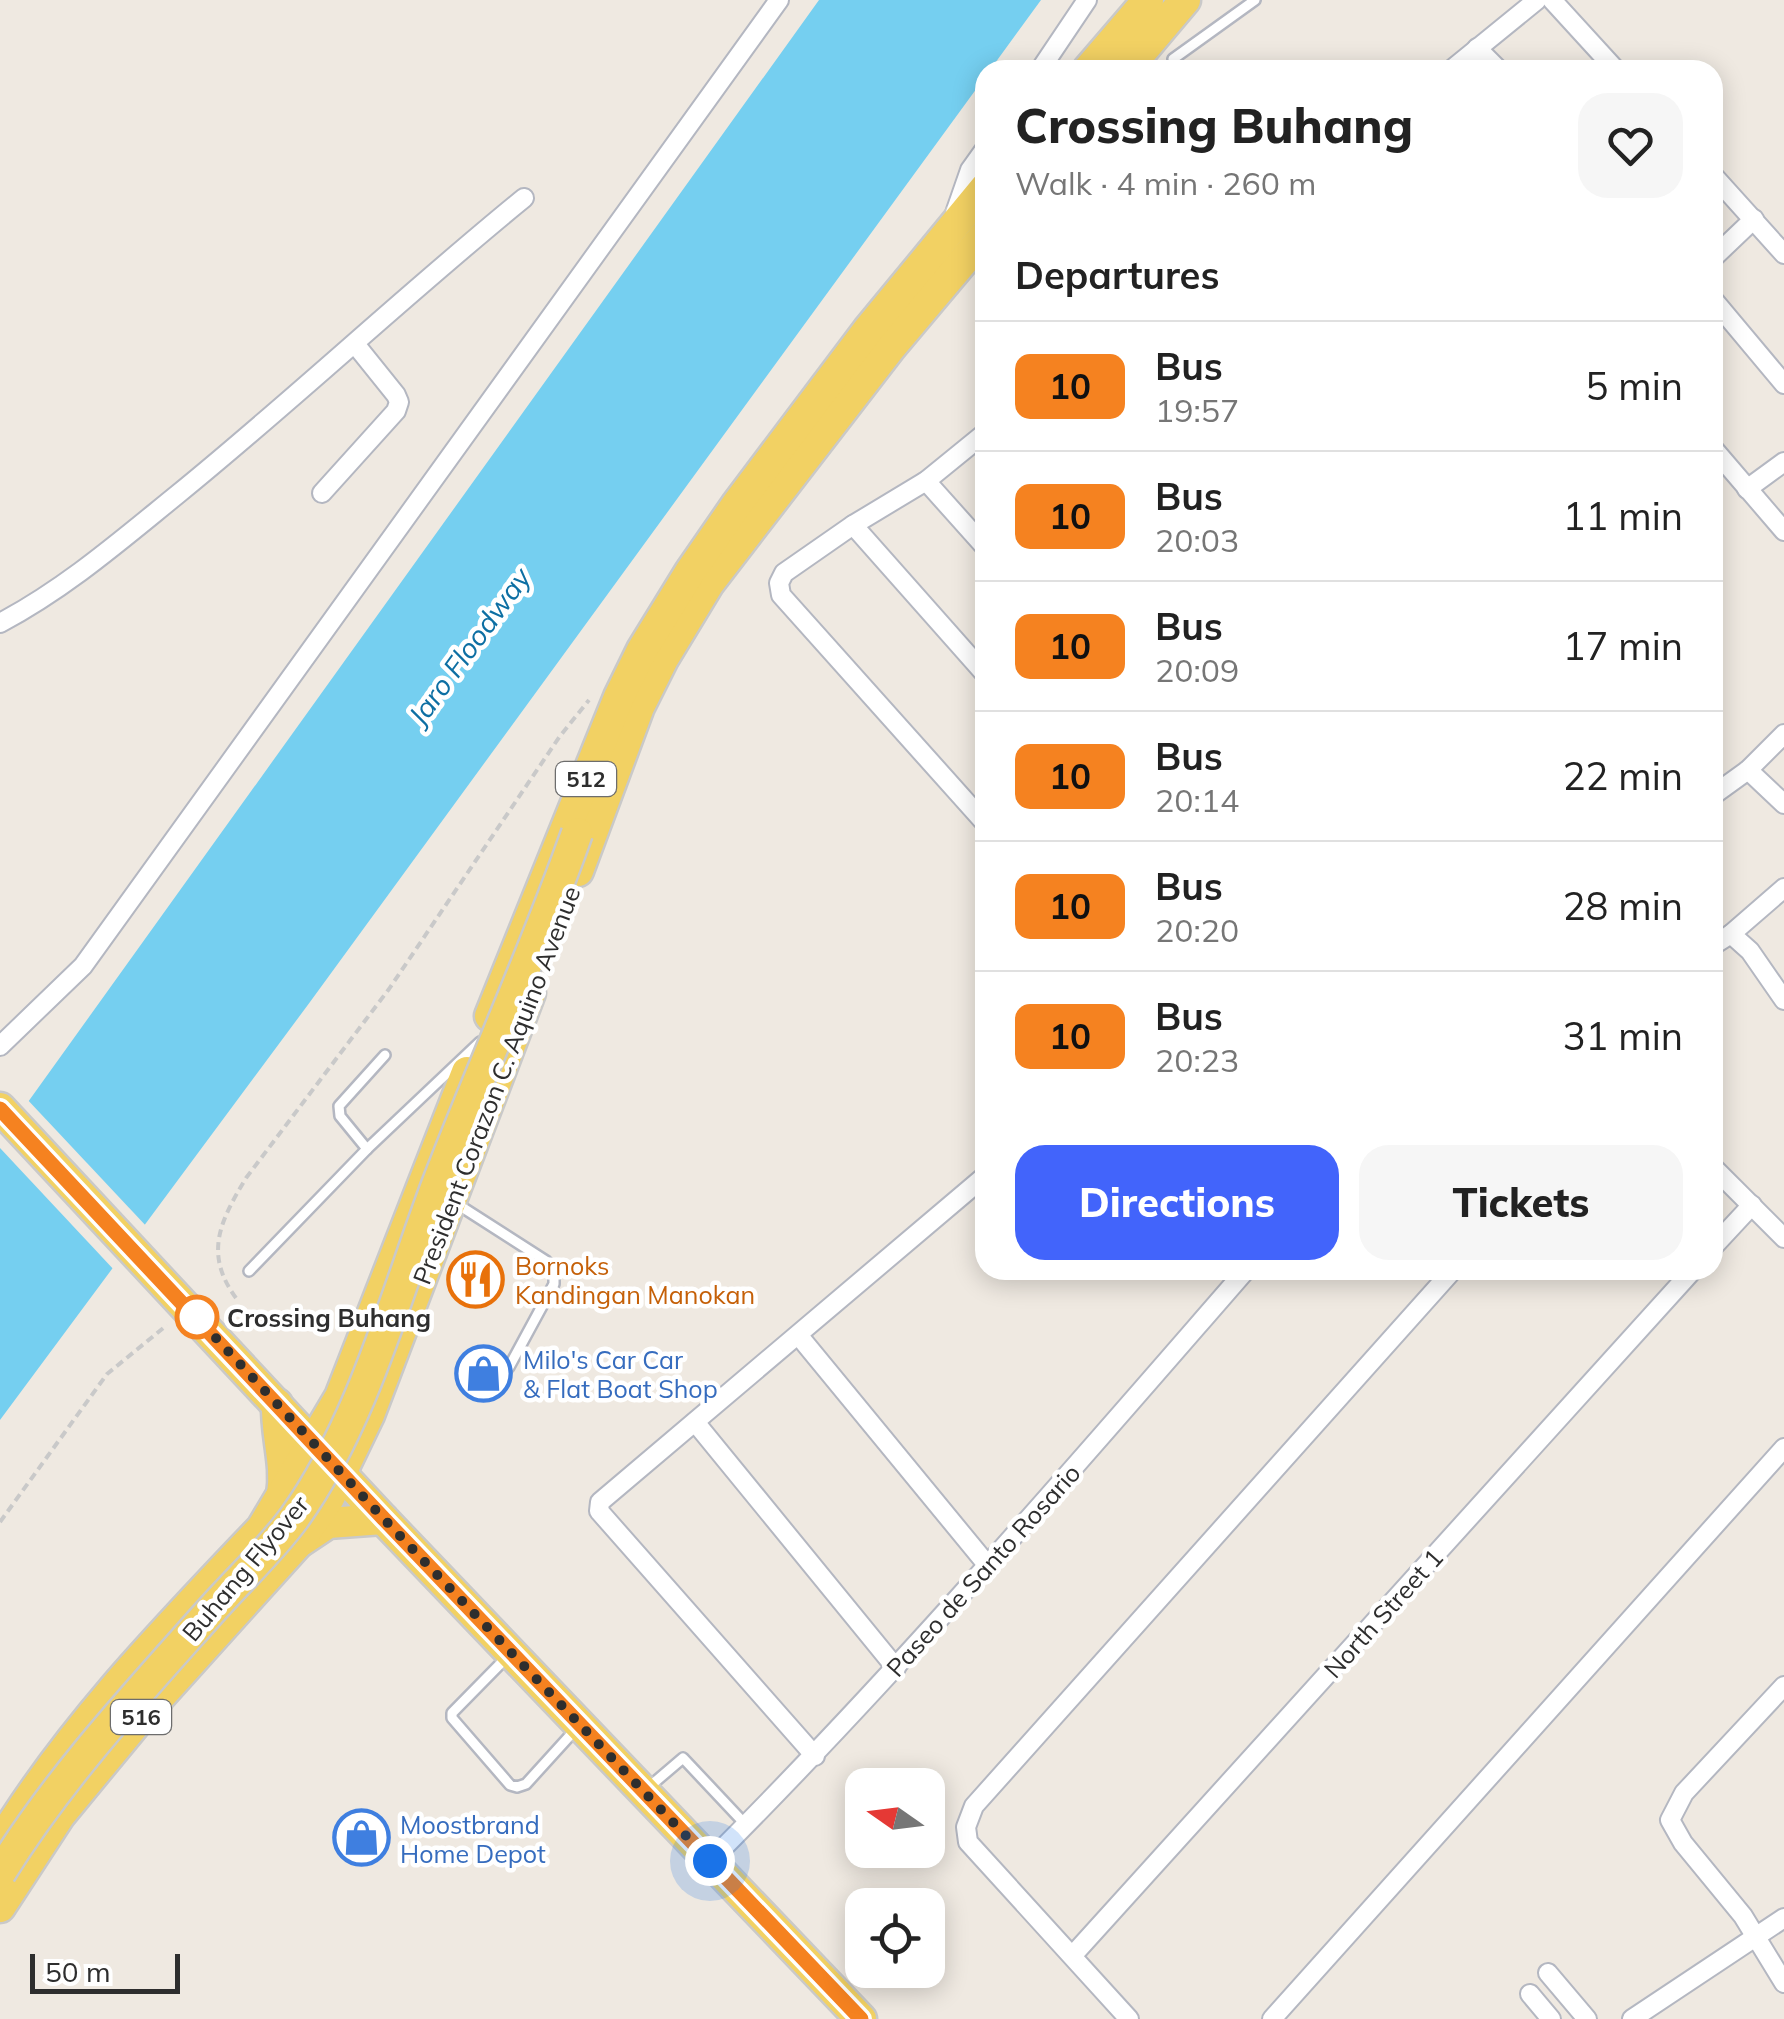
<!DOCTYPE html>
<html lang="en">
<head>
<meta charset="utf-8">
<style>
	:root { --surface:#fff; --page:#f6f6f6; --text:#222; --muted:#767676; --line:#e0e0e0; --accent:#4264fb }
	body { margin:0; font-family:Mulish,sans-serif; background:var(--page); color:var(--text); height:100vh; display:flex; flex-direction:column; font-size:38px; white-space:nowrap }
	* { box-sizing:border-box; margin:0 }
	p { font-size:32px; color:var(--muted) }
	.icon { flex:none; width:55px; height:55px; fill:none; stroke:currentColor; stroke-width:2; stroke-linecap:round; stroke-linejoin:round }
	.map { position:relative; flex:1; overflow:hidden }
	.side { position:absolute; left:975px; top:60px; width:748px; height:1220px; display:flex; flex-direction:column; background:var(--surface); border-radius:30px; box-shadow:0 5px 25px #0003 }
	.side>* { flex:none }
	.badge { padding:0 20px; border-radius:15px; font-size:35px; line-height:65px }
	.needle { width:65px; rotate:284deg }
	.controls { position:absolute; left:845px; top:1768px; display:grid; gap:20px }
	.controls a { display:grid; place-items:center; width:100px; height:100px; border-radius:20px; background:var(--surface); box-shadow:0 5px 25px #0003; font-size:50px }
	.scale { position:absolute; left:30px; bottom:25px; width:150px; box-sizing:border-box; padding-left:10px; border:5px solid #2e2e2e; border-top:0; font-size:28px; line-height:35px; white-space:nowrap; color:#2e2e2e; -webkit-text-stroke:8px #fff; paint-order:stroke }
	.you { position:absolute; width:50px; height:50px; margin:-25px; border:8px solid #fff; border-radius:50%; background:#1a73e8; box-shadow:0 0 0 15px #1a73e833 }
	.map>.badge { position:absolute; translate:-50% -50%; box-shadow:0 0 0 5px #fff }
	h2 { padding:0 40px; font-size:38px; line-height:90px }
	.round { display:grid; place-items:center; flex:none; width:105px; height:105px; border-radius:30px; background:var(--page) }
	.headline { display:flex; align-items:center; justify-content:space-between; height:170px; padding:0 40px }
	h1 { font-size:48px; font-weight:800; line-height:75px }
	.cta { display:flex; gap:20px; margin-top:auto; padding:20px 40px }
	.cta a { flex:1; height:115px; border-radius:30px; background:var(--accent); color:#fff; font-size:40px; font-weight:800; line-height:115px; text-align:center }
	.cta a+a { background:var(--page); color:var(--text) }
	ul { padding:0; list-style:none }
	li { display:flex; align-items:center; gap:30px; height:130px; padding:0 40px; border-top:2px solid var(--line) }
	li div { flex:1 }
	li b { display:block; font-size:38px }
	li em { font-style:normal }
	li .badge { min-width:110px; font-weight:700; text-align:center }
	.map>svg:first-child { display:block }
	.water { fill:#75cff0 }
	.pier { fill:#efe9e1 }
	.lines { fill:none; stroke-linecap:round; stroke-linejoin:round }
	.service-casing { stroke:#b4b7c1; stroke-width:14 }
	.minor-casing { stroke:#b4b7c1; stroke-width:22 }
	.primary-casing { stroke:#c9c9c9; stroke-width:35 }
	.path { stroke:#c9c9c9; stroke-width:4; stroke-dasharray:8 5; stroke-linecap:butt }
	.service { stroke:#fff; stroke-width:9 }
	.minor { stroke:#fff; stroke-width:18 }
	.primary { stroke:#f2d163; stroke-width:30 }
	.primary-bridge-casing { stroke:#c9c9c9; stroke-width:35; stroke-linecap:butt }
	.primary-bridge { stroke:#f2d163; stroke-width:30 }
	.line-casing { stroke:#fff; stroke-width:22 }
	.line { stroke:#f58220; stroke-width:15 }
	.walk { stroke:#2e2e2e; stroke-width:10; stroke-dasharray:0 18 }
	.stop-dot { fill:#fff; stroke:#f58220; stroke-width:5 }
	.labels { text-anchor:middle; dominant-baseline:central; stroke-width:9; stroke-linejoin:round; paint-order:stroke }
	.shield { fill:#fff; stroke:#6d6d6d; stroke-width:2.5 }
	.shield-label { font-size:22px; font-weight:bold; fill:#2e2e2e }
	.street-label { font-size:25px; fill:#2e2e2e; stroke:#fff }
	.food-label { font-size:25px; fill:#c56008; stroke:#fff; text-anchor:start }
	.stop-label { font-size:25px; font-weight:bold; fill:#2e2e2e; stroke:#fff; text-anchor:start }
	.shop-label { font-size:25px; fill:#366cbe; stroke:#fff; text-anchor:start }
	.water-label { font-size:28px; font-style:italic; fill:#0d6fa3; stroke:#fff }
</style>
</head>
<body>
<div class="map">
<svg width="1784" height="2019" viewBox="0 0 1784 2019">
	<rect width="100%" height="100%" fill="#efe9e1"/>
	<path class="water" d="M819 0H1041L990 70H985V77L310 1002 0 1420V1141Z"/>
	<path class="pier" d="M25 1097 148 1228 116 1272 0 1148V1132Z"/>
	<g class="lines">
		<defs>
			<g id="service">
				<path d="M1173 59 1255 0"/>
				<path d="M385 1055 339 1106 340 1116 367 1149 480 1042"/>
				<path d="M454 1202 546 1261 554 1270V1284L509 1367 490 1389"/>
				<path d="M249 1271 367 1149"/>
				<path d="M509 1655 452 1713V1718L510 1785 517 1787 526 1784 575 1730"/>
				<path d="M649 1787 683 1758 746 1825"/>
			</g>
			<g id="minor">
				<path d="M1552 0 1616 70"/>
				<path d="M1477 48 1499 70"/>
				<path d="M1040 70 1087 0"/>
				<path d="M1451 70 1537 0"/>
				<path d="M1712 174 1784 254"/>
				<path d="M955 213 970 170 985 149"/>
				<path d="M1712 259 1754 219"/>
				<path d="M1712 298 1784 384"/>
				<path d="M985 433 926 481 853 525 784 573 779 583 781 595 985 823"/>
				<path d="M1712 447 1784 531"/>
				<path d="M926 481 985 547"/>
				<path d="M1747 489 1784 462"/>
				<path d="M322 493 396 411 399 402 396 395 355 344"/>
				<path d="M853 525 985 674"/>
				<path d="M0 623C66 588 120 541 178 494 296 398 406 294 524 198"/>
				<path d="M1748 770 1784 804"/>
				<path d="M1712 796 1748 770 1784 734"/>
				<path d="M1784 888 1731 934 1750 951 1784 1000"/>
				<path d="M1712 946 1731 934"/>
				<path d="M0 1046 83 966 779 0"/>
				<path d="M1712 1166 1784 1238"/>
				<path d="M1712 1248 1752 1205"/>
				<path d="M799 1336 989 1567"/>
				<path d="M695 1422 896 1668"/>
				<path d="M1784 1686 1684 1793 1670 1820 1683 1843 1743 1916 1784 1983"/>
				<path d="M815 1756 599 1511 600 1502 985 1176"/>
				<path d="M710 1861C898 1673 1071 1471 1246 1270"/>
				<path d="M1073 1955 1693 1270"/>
				<path d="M1548 1973 1587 2019"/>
				<path d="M1530 1994 1551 2019"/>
				<path d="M1129 2019 968 1842 966 1827 974 1806 1453 1270"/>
				<path d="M1272 2019 1784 1448"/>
				<path d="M1632 2019 1784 1918"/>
			</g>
			<g id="primary">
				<path d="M1088 70 1148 0"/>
				<path d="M1126 70 1185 0"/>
				<path d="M578 871 639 707 663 659 709 583 890 348 985 235"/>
				<path d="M490 1016 619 697 642 650 690 572 737 504 868 330 985 188"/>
				<path d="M0 1108 383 1519 861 2019"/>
				<path d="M277 1404C276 1437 287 1463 282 1495"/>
				<path d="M301 1541 328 1523 383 1519"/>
				<path d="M0 1843C72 1725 167 1628 262 1528L340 1397 467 1072"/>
				<path d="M0 1907 60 1815 135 1724 299 1542 329 1498 369 1415 530 993"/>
			</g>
		</defs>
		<use href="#service" class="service-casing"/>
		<use href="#minor" class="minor-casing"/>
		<use href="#primary" class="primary-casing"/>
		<g class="path">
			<path d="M236 1298C203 1253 221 1220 246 1178L389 989 560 736 589 700"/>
			<path d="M0 1522 107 1374 167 1325"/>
		</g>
		<use href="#service" class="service"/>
		<use href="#minor" class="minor"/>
		<use href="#primary" class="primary"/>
		<defs>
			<path id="primary-bridge" d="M0 1873C59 1778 134 1697 208 1614 236 1582 269 1552 294 1518 363 1422 396 1294 437 1185 482 1067 535 952 577 833"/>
		</defs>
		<use href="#primary-bridge" class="primary-bridge-casing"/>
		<use href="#primary-bridge" class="primary-bridge"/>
	</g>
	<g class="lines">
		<defs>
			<path id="line" d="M0 1109 383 1518 861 2019"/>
		</defs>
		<use href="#line" class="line-casing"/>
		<use href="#line" class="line"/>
		<path class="walk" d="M197 1317 188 1308 383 1518 710 1861"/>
	</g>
	<defs>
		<symbol id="restaurant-ring" viewBox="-11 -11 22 22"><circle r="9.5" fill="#fff" stroke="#e8710a" stroke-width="1.5"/><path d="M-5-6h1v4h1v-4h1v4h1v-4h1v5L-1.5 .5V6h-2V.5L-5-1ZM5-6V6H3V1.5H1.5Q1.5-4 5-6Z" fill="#e8710a"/></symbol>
		<symbol id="shop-ring" viewBox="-11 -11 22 22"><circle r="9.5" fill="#fff" stroke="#3f7fe0" stroke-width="1.5"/><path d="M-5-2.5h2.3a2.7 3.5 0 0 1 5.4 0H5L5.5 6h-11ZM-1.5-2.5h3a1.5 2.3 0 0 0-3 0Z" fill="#3f7fe0"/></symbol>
	</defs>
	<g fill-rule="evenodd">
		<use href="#restaurant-ring" x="444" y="1248" width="63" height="63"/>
		<use href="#shop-ring" x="452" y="1342" width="63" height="63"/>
		<use href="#shop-ring" x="330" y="1806" width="63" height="63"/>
	</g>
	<circle class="stop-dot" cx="197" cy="1317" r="20"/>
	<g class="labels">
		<g class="shield">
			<rect x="556" y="762" width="60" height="34" rx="8"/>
			<rect x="111" y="1700" width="60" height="34" rx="8"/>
		</g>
		<g class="shield-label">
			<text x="586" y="779">512</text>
			<text x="141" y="1717">516</text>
		</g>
		<g class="street-label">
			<text transform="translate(496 1085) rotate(-69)">President Corazon C. Aquino Avenue</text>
			<text transform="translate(245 1568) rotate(-50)">Buhang Flyover</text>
			<text transform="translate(983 1570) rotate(-48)">Paseo de Santo Rosario</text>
			<text transform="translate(1383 1613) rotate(-48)">North Street 1</text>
		</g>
		<g class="food-label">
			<text x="515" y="1265">Bornoks<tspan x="515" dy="29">Kandingan Manokan</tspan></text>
		</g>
		<g class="stop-label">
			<text x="227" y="1317">Crossing Buhang</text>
		</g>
		<g class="shop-label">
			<text x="523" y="1359">Milo's Car Car<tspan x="523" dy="29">&amp; Flat Boat Shop</tspan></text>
			<text x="400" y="1824">Moostbrand<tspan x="400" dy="29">Home Depot</tspan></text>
		</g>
		<g class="water-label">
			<text transform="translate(469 646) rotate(-54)">Jaro Floodway</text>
		</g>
	</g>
</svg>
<div class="controls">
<a><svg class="needle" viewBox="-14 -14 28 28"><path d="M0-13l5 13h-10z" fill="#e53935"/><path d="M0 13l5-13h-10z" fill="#767676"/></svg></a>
<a><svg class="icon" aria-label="locate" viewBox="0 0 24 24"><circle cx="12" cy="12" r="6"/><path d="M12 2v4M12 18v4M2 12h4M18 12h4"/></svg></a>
</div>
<div class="scale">50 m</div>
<div class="you" style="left:710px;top:1861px"></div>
<section class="side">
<div class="headline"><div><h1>Crossing Buhang</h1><p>Walk · 4 min · 260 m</p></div><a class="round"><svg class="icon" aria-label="heart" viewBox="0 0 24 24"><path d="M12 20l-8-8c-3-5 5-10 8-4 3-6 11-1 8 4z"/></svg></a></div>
<h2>Departures</h2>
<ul>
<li><span class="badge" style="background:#f58220;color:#111">10</span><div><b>Bus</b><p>19:57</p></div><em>5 min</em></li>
<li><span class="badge" style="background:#f58220;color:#111">10</span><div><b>Bus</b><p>20:03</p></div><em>11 min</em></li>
<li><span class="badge" style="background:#f58220;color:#111">10</span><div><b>Bus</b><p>20:09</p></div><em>17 min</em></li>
<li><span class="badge" style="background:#f58220;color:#111">10</span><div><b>Bus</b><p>20:14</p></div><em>22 min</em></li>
<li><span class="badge" style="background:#f58220;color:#111">10</span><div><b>Bus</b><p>20:20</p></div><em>28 min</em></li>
<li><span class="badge" style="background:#f58220;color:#111">10</span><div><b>Bus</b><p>20:23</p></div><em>31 min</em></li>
</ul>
<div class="cta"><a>Directions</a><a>Tickets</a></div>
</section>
</div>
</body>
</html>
